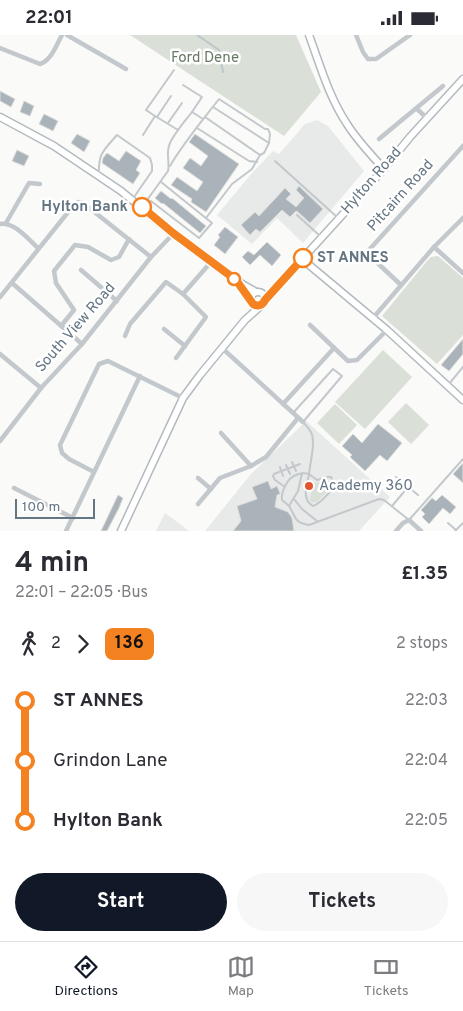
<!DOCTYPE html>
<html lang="en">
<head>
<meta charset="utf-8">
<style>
	:root { --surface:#fff; --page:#f7f7f7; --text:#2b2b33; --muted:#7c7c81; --line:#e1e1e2; --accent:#111827 }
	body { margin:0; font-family:Overpass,sans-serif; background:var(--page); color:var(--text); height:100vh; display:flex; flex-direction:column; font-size:19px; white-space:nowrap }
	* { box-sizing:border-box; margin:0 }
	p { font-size:16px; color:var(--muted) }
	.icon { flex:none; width:28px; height:28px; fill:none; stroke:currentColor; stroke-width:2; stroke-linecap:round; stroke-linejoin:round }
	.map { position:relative; height:496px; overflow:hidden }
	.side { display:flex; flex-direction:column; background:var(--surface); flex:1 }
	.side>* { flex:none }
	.badge { padding:0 10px; border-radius:8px; font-size:18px; line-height:32px }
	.scale { position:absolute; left:15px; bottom:12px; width:80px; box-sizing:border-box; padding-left:5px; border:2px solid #657683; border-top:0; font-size:14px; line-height:18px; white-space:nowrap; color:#657683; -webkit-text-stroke:4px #fff; paint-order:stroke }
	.map>.badge { position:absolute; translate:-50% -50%; box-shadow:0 0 0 2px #fff }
	.legs { display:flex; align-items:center; gap:8px; height:55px; padding:0 15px; font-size:16px }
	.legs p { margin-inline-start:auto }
	.headline { display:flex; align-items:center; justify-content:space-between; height:85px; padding:0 15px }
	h1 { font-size:28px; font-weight:700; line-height:38px }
	.primary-button { display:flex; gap:10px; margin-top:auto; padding:10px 15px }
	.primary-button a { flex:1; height:58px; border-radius:30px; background:var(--accent); color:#fff; font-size:20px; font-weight:700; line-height:58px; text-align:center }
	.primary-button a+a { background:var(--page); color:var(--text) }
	ul { padding:0 15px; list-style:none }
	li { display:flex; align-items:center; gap:18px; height:60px; font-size:19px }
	li i { display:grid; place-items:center; width:8px; height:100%; margin:0 6px; background:currentColor }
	li i::after { content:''; width:12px; height:12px; margin:-6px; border:4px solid; border-radius:50%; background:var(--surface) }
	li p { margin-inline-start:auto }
	li:first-child i { background:linear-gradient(#0000 50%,currentColor 0) }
	li:last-child i { background:linear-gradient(currentColor 50%,#0000 0) }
	.status { display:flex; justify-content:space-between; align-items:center; height:35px; padding:0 25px; background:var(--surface); direction:ltr }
	.status svg { height:14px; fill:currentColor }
	.dock { display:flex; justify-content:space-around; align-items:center; height:70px; border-top:1px solid var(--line); background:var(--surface); font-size:14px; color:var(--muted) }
	.dock a { display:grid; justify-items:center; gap:2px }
	.dock .active { color:var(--accent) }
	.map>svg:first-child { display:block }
	.built { fill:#e8e9e9 }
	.green { fill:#dadfd7 }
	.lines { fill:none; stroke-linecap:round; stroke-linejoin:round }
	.stream { stroke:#bbc7cb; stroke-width:2 }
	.building { fill:#aab3b9; stroke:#dcdcda }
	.secondary-casing { stroke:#b3babf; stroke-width:9 }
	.lane { stroke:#c3c8cc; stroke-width:2 }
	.street { stroke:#c3c8cc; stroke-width:4.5 }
	.secondary { stroke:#fff; stroke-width:6 }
	.line-1-casing { stroke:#fff; stroke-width:11 }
	.line-1 { stroke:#f58220; stroke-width:8 }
	.stop-1-dot { fill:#fff; stroke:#f58220; stroke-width:2.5 }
	.poi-dot { fill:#e4572e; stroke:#fff; stroke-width:2 }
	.labels { text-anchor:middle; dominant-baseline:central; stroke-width:5; stroke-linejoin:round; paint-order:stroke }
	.park-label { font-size:15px; fill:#687a64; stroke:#fff }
	.street-label { font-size:15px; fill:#657683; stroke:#fff }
	.stop-label { font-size:15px; font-weight:bold; fill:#657683; stroke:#fff; text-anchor:end }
	.poi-label { font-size:15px; fill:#657683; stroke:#fff; text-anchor:start }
</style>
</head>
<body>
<div class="status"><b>22:01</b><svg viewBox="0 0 49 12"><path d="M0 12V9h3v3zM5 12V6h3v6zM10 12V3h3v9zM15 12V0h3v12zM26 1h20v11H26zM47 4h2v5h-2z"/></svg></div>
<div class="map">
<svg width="463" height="496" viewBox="0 0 463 496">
	<rect width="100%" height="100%" fill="#fafaf8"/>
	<g class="built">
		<path d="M317 85 328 91 364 136 303 208 277 183 252 209 217 180 252 138 273 116 279 119 305 89Z"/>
		<path d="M305 385 390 462 359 496H205L251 439 302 390Z"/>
		<path d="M165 478 189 496H156Z"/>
	</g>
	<g class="green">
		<path d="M130 0H296L321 57 284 101Z"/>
		<path d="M438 221 463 243V300L437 329 382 281 427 226 431 222Z"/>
		<path d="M383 315 412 342 365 394 335 367Z"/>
		<path d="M406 368 429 390 411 409 388 387Z"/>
		<path d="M335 369 357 390 339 409 317 388Z"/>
		<path d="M327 445 330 447 331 450 329 454 317 467H312L310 465 313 447 316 448Z"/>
	</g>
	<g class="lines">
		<path class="stream" d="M197 0 219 15 223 37"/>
	</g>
	<g class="building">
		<path d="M0 56 15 64 11 72 0 66Z"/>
		<path d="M24 66 34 71 30 81 20 77Z"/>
		<path d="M44 79 58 86 53 96 39 89Z"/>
		<path d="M77 99 90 106 84 117 71 108Z"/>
		<path d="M195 99 239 129 206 177 191 167 192 164 171 150 177 142 197 156 203 147 183 133 190 123 201 131 208 121 189 107Z"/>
		<path d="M17 115 29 121 24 131 12 126Z"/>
		<path d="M126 116 141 126 136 135 140 138 133 149 102 128 103 123 107 118 119 126Z"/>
		<path d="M299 151 323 174 310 188 298 177 296 176 290 182 282 175 260 197 256 194 250 200 241 190 255 177 259 181 285 153 291 159 286 164 296 172 304 163 296 155Z"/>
		<path d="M161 156 171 164 172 163 206 191 200 198 163 168 162 169 155 163Z"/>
		<path d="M225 192 238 202 225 219 214 210 220 202 218 200Z"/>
		<path d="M267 207 281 220 272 231 260 220 250 230 242 222 248 216 254 220Z"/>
		<path d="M463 304V319L449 336 441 330Z"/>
		<path d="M378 389 402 408 387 426 380 420 365 436 350 422 352 420 342 411 353 399 362 408Z"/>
		<path d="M463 428V448L453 439Z"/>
		<path d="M268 446 271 454 277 451 280 458V459L277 460 275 472 288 477 292 483 294 496H233L241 486 237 471 257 464 252 452Z"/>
		<path d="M118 460 123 463 119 473 107 496H101Z"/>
		<path d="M442 460 456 472 450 479 443 473 429 489 422 482 425 479 421 475 432 463 436 466Z"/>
	</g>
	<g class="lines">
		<defs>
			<g id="secondary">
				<path d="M309 0C320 30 329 62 347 89 357 105 371 120 384 134"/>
				<path d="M0 82 54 111 121 156 173 199 235 245 256 257"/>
				<path d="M302 224 387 295 463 365"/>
				<path d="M238 248 251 264"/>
				<circle cx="258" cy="264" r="7"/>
				<path d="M265 265 384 134 410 102 463 44"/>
				<path d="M121 496 183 363 200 340 245 285 263 269"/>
			</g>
		</defs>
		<use href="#secondary" class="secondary-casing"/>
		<g class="lane">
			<path d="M183 50 202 62 192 77"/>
			<path d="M155 81 146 75 174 35"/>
			<path d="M157 82 171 61"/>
			<path d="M205 82 260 120 264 118 269 108"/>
			<path d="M168 88 182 68"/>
			<path d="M197 93 249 126 257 127"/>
			<path d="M143 100 155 81 178 95"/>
			<path d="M275 126 337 182"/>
			<path d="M170 131C184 107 202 86 219 64L265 94H268L270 99 269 108 213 72"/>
			<path d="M99 139C98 118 104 115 117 100L150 123 152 130V136L132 165"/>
			<path d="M142 172 168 136C170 128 166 119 169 111 171 102 186 85 192 77L203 84"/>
			<path d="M145 174 151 166 199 203 212 188 161 147"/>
			<path d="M297 180 320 201"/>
			<path d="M206 183 232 149 252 134 260 120"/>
			<path d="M449 349 463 332"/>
			<path d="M292 427 296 436"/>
			<path d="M286 430 290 439"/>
			<path d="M280 432 283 441"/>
			<path d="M302 438 298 456 289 471C296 482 294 488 309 490L379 464 384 465 409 485 463 424"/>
			<path d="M309 439 317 445 328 442H331C333 446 334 447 333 450 332 457 319 469 313 471 301 464 307 450 309 439Z"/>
			<path d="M396 442 418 460"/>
			<path d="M285 452 275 445 273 441 274 439 300 429"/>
			<path d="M294 464 302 474 317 486"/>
			<path d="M289 471 282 465C281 457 287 443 296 440 300 438 305 438 309 439 310 428 316 407 311 397 309 394 306 390 303 387L342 341 333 334 293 378"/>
			<path d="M392 471 408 452"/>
			<path d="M448 488 456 495"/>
			<path d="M455 496 463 488"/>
		</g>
		<g class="street">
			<path d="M67 0 126 34"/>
			<path d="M356 0 363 17 368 24H376L410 0"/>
			<path d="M0 13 40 29C52 25 56 10 62 0"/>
			<path d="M417 74 427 83"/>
			<path d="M379 104 443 51"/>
			<path d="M6 188 29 148 40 149"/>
			<path d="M0 189C15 187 28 204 38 213"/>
			<path d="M434 212 463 238"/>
			<path d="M81 235 117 266"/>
			<path d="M12 248 82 309"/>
			<path d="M401 250 371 222 369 215 463 111"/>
			<path d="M183 259 211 227"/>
			<path d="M0 262 73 171 78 167 83 168 151 222"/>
			<path d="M373 283 434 212 463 183"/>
			<path d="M310 290 348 326 357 325 387 295"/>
			<path d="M61 291 74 275 56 248 54 236 75 210 88 212 111 225 119 222 129 204"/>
			<path d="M164 294 185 311"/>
			<path d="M125 301 130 289 166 247 183 259 206 282 176 323"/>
			<path d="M222 313 303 387"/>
			<path d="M0 319 41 353"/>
			<path d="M283 369 334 313"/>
			<path d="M221 398 251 431"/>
			<path d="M0 406 41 353 82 309 151 222 173 199"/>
			<path d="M94 437 69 424 62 418 60 410 99 329 108 326 183 363"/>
			<path d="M198 443 211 454"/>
			<path d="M14 453 73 483"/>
			<path d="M198 469 220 443 251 431 266 422 298 383"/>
			<path d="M66 496 140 341"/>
			<path d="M396 496 403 488 409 485 421 496"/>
		</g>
		<use href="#secondary" class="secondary"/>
	</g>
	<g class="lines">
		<defs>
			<path id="line-1" d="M142 172 173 198 236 245 253 269C258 272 263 270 265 265L303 223"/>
		</defs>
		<use href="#line-1" class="line-1-casing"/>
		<use href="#line-1" class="line-1"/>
	</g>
	<g class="stop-1-dot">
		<circle cx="142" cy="172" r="9"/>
		<circle cx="303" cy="223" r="9"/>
		<circle cx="234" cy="244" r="6"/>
	</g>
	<circle class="poi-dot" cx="309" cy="451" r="5"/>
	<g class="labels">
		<g class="park-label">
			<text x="205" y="23">Ford Dene</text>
		</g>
		<g class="street-label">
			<text transform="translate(372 146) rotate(-49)">Hylton Road</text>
			<text transform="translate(401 161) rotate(-48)">Pitcairn Road</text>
			<text transform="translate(76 293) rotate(-49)">South View Road</text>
		</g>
		<g class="stop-label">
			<text x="128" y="172">Hylton Bank</text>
			<text x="317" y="223" text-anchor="start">ST ANNES</text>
		</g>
		<g class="poi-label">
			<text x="319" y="451">Academy 360</text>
		</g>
	</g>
</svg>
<div class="scale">100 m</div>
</div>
<section class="side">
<div class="headline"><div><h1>4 min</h1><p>22:01 – 22:05 · Bus</p></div><b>£1.35</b></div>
<div class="legs"><svg class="icon" aria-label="walk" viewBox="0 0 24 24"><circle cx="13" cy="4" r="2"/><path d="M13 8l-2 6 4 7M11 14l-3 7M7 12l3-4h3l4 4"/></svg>2<svg class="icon" aria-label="forward" viewBox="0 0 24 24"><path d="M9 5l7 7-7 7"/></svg><b class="badge" style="background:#f58220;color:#111">136</b><p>2 stops</p></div>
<ul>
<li><i style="color:#f58220"></i><b>ST ANNES</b><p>22:03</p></li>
<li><i style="color:#f58220"></i><span>Grindon Lane</span><p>22:04</p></li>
<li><i style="color:#f58220"></i><b>Hylton Bank</b><p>22:05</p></li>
</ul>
<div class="primary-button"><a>Start</a><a>Tickets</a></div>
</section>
<nav class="dock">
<a class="active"><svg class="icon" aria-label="directions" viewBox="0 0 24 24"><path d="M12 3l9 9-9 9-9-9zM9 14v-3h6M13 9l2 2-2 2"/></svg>Directions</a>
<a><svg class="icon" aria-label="map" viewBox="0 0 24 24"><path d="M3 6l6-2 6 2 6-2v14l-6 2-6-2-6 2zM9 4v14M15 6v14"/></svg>Map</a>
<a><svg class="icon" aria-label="tickets" viewBox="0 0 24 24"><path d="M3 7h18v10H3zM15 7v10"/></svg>Tickets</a>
</nav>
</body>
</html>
